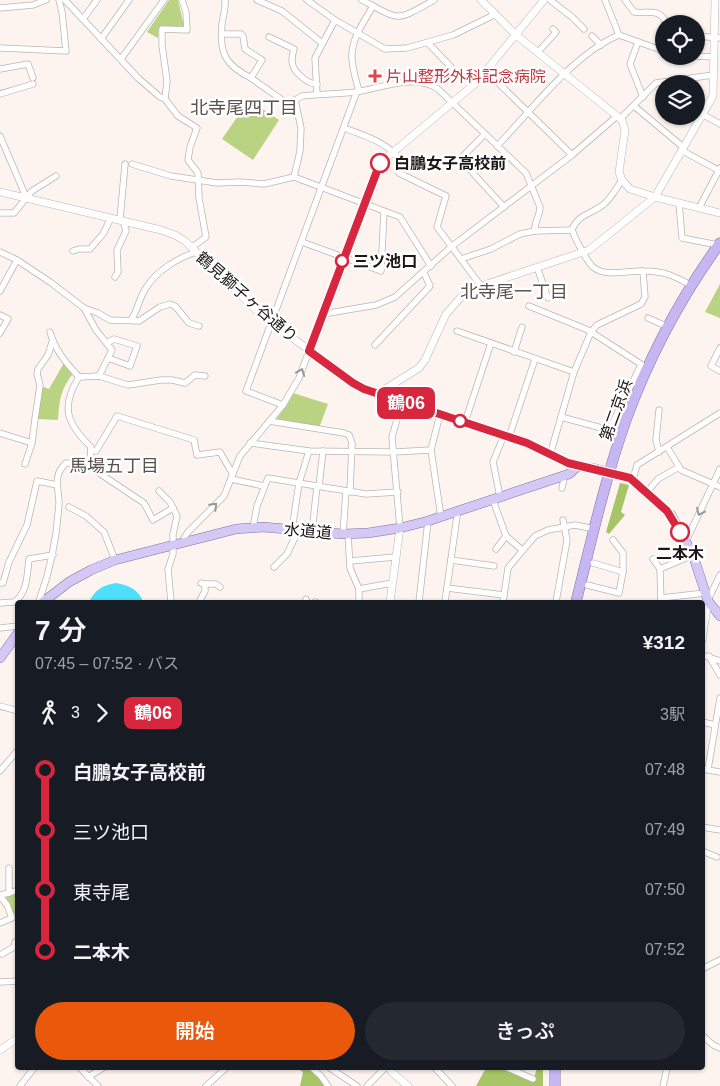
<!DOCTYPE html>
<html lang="ja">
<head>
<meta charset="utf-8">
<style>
	:root { --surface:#171b24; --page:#242831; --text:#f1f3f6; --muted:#9ea1a6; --accent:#ea580c }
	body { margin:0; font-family:Arial,"Noto Sans JP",sans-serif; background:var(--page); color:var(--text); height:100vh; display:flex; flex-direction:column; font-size:19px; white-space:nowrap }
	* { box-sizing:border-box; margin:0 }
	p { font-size:16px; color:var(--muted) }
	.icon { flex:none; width:28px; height:28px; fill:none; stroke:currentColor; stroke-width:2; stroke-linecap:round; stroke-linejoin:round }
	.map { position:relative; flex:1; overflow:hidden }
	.panel { position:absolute; left:15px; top:600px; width:690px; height:470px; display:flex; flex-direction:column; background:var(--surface); border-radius:5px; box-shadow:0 1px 4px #0004 }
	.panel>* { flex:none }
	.badge { padding:0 10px; border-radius:8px; font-size:18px; line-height:32px }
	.buttons { position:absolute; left:655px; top:15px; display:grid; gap:10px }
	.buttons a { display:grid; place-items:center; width:50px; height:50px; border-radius:50%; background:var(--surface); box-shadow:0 1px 4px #0004; font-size:25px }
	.map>.badge { position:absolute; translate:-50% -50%; box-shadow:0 0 0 2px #fff }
	.legs { display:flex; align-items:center; gap:8px; height:55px; padding:0 20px; font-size:16px }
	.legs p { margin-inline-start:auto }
	.overview { display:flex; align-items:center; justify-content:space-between; height:85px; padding:0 20px }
	h1 { font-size:28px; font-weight:600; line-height:38px }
	.button { display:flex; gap:10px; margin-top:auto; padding:10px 20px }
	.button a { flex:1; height:58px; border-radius:30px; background:var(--accent); color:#fff; font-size:20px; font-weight:600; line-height:58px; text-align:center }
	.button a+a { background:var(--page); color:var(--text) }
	ul { padding:0 20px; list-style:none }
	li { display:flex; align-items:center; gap:18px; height:60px; font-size:19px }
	li i { display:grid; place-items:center; width:8px; height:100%; margin:0 6px; background:currentColor }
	li i::after { content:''; width:12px; height:12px; margin:-6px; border:4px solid; border-radius:50%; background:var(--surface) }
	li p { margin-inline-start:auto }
	li:first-child i { background:linear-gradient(#0000 50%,currentColor 0) }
	li:last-child i { background:linear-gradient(currentColor 50%,#0000 0) }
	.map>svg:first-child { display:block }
	.green { fill:#b9d382 }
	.forest { fill:#a7c566 }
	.water { fill:#4edffb }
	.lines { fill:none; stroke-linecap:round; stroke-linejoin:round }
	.minor-casing { stroke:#bdb5b1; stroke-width:7 }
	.tertiary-casing { stroke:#bdb5b1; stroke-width:8 }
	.primary-casing { stroke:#8072a3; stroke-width:10 }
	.trunk-casing { stroke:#8072a3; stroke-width:11 }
	.minor { stroke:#fff; stroke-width:5.5 }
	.tertiary { stroke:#fff; stroke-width:7 }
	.primary { stroke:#d4c8f5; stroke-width:9 }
	.trunk { stroke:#c6b6f2; stroke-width:10 }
	.primary-bridge-casing { stroke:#8072a3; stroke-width:10; stroke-linecap:butt }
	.primary-bridge { stroke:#d4c8f5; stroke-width:9 }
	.oneway { stroke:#989796 }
	.line-1-casing { stroke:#fff; stroke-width:11 }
	.line-1 { stroke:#d7263d; stroke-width:8 }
	.health-dot { fill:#e0444e; stroke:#fff; stroke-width:2 }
	.stop-1-dot { fill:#fff; stroke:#d7263d; stroke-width:2.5 }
	.labels { text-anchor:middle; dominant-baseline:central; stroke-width:5; stroke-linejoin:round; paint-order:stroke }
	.health-label { font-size:16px; fill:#be3a42; stroke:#fff; text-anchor:start }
	.stop-label { font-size:16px; font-weight:bold; fill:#1a1716; stroke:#fff; text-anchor:start }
	.street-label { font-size:16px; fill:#1a1716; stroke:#fff }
	.neighbourhood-label { font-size:18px; fill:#59524e; stroke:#fff }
</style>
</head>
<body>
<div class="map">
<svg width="720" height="1086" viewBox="0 0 720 1086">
	<rect width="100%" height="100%" fill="#fdf4f0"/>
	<g class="green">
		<path d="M169 0H178L184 26 159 27 158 38 147 32Z"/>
		<path d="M249 100 279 120 253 160 222 139Z"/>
		<path d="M720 284V318L705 312Z"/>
		<path d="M65 361 74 372C60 391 60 397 58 420L37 419 41 386 49 389Z"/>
		<path d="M293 393 328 404 319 428 275 421 287 405Z"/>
		<path d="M17 893V920L6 897Z"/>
	</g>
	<g class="forest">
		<path d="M620 483 629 485 621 512 625 515 609 534 606 532Z"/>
		<path d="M297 1068H309L320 1079 324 1086H300L303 1072Z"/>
		<path d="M486 1068H505L533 1081 537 1068H543V1086H476Z"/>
	</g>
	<path class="water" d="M116 583C129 585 139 590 143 602H89C95 590 102 585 116 583Z"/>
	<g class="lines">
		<defs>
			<g id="minor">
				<path d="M65 0 138 78 160 97 165 99 178 116 197 128 190 147 188 160 198 173 199 198 206 237 191 248"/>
				<path d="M225 0C226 9 223 15 222 24 219 53 225 65 251 78"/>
				<path d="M257 0 282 11 322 43"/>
				<path d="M307 0 335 20 385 49 407 48 453 35 496 14"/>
				<path d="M362 0C401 21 395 22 434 0"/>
				<path d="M550 0 572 17 584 29"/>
				<path d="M605 0 619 35"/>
				<path d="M625 0 634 12C649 14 659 7 667 24"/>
				<path d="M0 8 33 5 46 0"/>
				<path d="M83 19 97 0"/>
				<path d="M222 34H241L243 36 245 49 262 60 251 78 288 104 295 100 301 128 300 151 294 177"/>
				<path d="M592 36 601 45"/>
				<path d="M696 36 720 38"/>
				<path d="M269 37 294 49C293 52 292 57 292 61 292 71 307 84 317 84"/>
				<path d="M101 39 129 0"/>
				<path d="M638 42 630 64 643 97"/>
				<path d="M428 43 451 67"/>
				<path d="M0 48 66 51 62 12 59 0"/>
				<path d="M538 52 556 32 553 29"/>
				<path d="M696 56 713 57"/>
				<path d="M121 59 164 0"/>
				<path d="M0 69 28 64 33 78"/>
				<path d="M486 71 572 155"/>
				<path d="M359 91C356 81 353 70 352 60 350 40 364 22 373 6"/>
				<path d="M0 94 33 84"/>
				<path d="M317 94 315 58 335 20"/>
				<path d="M165 99 167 81 162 45V29L187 30 186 12 182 0"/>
				<path d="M295 100 302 96C320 94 338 94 356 92 381 88 415 73 438 89L526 173 540 207C540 216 534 222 535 231"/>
				<path d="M634 106 683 147"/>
				<path d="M702 114 720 124"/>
				<path d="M620 119 656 83 713 75"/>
				<path d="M344 128C369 137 386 142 404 163L399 173 446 196 437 227 481 286"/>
				<path d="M485 134 460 159 504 207"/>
				<path d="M0 136 26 197"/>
				<path d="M497 146C532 110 573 54 619 35L664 51"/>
				<path d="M681 150 720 171"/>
				<path d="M132 164 171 176 217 183 240 182 264 184 294 177 400 217 431 266"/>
				<path d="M622 180C617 187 612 197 605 203 594 214 578 213 572 230 575 238 587 262 593 267 606 278 629 270 644 271 664 271 675 276 692 286"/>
				<path d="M679 203 682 238 718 245"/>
				<path d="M699 208 720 168"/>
				<path d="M0 213H14L32 191 56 176"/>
				<path d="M120 220 125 164"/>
				<path d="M302 242 381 271 384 212"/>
				<path d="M73 251 79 249H90L103 234 111 218"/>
				<path d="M0 252 17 260 50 282 84 308 98 313 110 320 139 321 160 307 170 304 175 306 189 323 199 326"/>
				<path d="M461 259 491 249 520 234 535 231 572 230"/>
				<path d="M537 267 548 298"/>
				<path d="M115 277 118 272 117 250 126 231 123 220"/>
				<path d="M0 291 17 260"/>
				<path d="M529 306 588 330 647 368"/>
				<path d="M84 308 96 330 112 350 99 376"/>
				<path d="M323 314 376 305 395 297 451 247 572 155 617 116"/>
				<path d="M0 315 8 319 0 333"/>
				<path d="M648 318 668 327"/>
				<path d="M131 320C138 310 139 298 146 288 156 271 178 258 196 252"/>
				<path d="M457 331 574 372"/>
				<path d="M50 332C55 350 66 363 79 377"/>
				<path d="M107 343 114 339 137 346 130 366 108 358"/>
				<path d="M375 345 430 286 424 273"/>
				<path d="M720 348 711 366 720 371"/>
				<path d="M514 352 522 327"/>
				<path d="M283 405 246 391 357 91"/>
				<path d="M659 410 656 440 659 452"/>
				<path d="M440 414 431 450 441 517"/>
				<path d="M561 417 609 430 641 365"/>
				<path d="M269 421 344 433 349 435 352 443 350 492"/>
				<path d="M465 422 491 343"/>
				<path d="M0 433 32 443"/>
				<path d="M509 437 535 359"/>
				<path d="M250 443 309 451 394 452 431 450"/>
				<path d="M667 447 681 470 720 487"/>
				<path d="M91 451H96L117 416 194 440 197 455 220 452 232 473"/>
				<path d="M550 455 574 372 591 332 597 325 641 304 645 297 643 271"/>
				<path d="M25 464 32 443 35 419 40 385 37 374 38 369 48 355 52 342"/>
				<path d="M231 479 264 486"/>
				<path d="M633 479 637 465 720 413"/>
				<path d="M319 486 323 451"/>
				<path d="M562 488 565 475"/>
				<path d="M159 491 170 502 177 516 173 534V554L168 569 171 602"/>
				<path d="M647 492 658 479 679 467"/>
				<path d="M500 497 493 462 504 435"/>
				<path d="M493 500 506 536 522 550"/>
				<path d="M69 507 86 516 104 532 115 560"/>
				<path d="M173 508 153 520 144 503 96 471 90 461 91 447C67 424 60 407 79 377L99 376 128 385 161 380H172L185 383 195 375 205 376"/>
				<path d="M253 527 257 506 268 478 366 494 398 492"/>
				<path d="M400 528 392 437 402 402"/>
				<path d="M292 530 299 483 309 451"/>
				<path d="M312 532 317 486"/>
				<path d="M343 534 346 491"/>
				<path d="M348 534 350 568 359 589V602"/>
				<path d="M685 540 688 537 720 469"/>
				<path d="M185 543 184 538 188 532 224 496 240 456 283 405 299 378 309 351"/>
				<path d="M496 549 506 536"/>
				<path d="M653 559 660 569 661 602"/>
				<path d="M451 560 494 566"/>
				<path d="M350 561 395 557"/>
				<path d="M593 563 623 572V553L613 540"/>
				<path d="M274 567 287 554 298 531"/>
				<path d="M660 569 693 555"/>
				<path d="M0 583H3L9 562 27 525 37 481 57 485"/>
				<path d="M205 584H216L220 587"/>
				<path d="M587 585 619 593 623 572"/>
				<path d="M447 588 504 595"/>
				<path d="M359 589 392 583"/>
				<path d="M661 598 705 593"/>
				<path d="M306 599 307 602"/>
				<path d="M708 600 720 575"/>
				<path d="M39 602 40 598C51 568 57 536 59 503 59 494 56 485 58 476 59 470 62 467 66 463L83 464 90 461"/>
				<path d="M199 602 205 591V584L201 583"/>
				<path d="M315 602H316"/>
				<path d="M419 602 428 521"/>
				<path d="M445 602 457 516 455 512"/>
				<path d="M503 602 508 568 535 536 548 530 575 525 595 529"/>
				<path d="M556 602 567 540 563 520"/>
				<path d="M0 603 14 602C28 593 27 574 29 559L53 555"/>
				<path d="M0 628 18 626"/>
				<path d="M702 655 720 661"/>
				<path d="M709 656 720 675"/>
				<path d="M0 706 18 711"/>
				<path d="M702 722 715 725"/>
				<path d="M702 769 720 772"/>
				<path d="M708 769 720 698"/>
				<path d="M0 771 18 750"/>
				<path d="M702 827 720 830"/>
				<path d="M702 851 717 857"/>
				<path d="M9 893 18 890"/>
				<path d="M0 895 9 893V868"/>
				<path d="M0 896 7 905 12 918 0 923"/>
				<path d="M2 954 14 947 15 942 18 941"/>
				<path d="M702 969 720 960"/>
				<path d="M0 982 18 981"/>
				<path d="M702 1035 713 1045 720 1048"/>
				<path d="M80 1068 98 1086"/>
				<path d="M312 1068 321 1076 328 1086"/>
				<path d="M330 1068 357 1086"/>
				<path d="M435 1068 452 1086"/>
				<path d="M508 1068 533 1079"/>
				<path d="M88 1077 103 1068"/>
				<path d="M20 1086 34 1068"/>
				<path d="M206 1086 226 1068"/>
				<path d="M367 1086 385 1068"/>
				<path d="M663 1086 667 1068"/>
			</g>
			<g id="tertiary">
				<path d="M481 0 516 35 622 120 625 130 619 172 622 180 630 189 655 197 720 213"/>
				<path d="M0 192 161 230 175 235 185 241 257 311 358 387 509 437 578 466"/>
				<path d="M309 351 380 163 476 83 544 0"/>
				<path d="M377 394 419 368 425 360 446 314 461 297 481 286 589 250 655 197 713 96 715 0"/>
				<path d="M390 602 400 528"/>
				<path d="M702 640 708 601"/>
				<path d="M0 1050 18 1038"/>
				<path d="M389 1068 394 1074 408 1086"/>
			</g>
			<g id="primary">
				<path d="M630 478 671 515 693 555 708 601 720 616"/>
				<path d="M43 602 69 582 91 570 115 560 236 529 263 527 343 534 368 533 400 528 428 521 569 474 578 466 596 469"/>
				<path d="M0 658 18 633"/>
			</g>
			<g id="trunk">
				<path d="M576 602C591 542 605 479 626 420 649 357 681 297 720 243"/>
				<path d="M555 1068V1086"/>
			</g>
		</defs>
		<use href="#minor" class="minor-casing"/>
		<use href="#tertiary" class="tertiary-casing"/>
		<use href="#primary" class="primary-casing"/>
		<use href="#trunk" class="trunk-casing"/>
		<use href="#minor" class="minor"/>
		<use href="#tertiary" class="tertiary"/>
		<use href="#primary" class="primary"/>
		<use href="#trunk" class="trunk"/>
		<defs>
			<path id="primary-bridge" d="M596 469 630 478"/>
		</defs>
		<use href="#primary-bridge" class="primary-bridge-casing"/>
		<use href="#primary-bridge" class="primary-bridge"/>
	</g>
	<defs><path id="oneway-chevron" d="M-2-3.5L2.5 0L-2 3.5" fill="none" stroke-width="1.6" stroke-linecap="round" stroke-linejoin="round" transform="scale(1.25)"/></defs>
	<g class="oneway">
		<use href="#oneway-chevron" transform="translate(301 372) rotate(-68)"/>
		<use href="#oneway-chevron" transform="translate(214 506) rotate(-45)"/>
		<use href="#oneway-chevron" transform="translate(700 512) rotate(115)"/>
	</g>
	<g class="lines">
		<defs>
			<path id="line-1" d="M380 163 309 351 353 383 364 389 527 443 568 463 630 478 667 511 680 532"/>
		</defs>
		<use href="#line-1" class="line-1-casing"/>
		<use href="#line-1" class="line-1"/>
	</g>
	<path class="health-dot" d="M372.5 68.5h5v5h5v5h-5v5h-5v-5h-5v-5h5z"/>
	<g class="stop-1-dot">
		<circle cx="380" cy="163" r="9"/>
		<circle cx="342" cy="261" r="6"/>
		<circle cx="460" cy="421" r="6"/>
		<circle cx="680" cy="532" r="9"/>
	</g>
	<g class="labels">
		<g class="health-label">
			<text x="386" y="76">片山整形外科記念病院</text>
		</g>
		<g class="stop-label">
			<text x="394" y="163">白鵬女子高校前</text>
			<text x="353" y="261">三ツ池口</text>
			<text x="680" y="553" text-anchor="middle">二本木</text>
		</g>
		<g class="street-label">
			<text transform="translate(247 297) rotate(41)">鶴見獅子ヶ谷通り</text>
			<text transform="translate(616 410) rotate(-70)">第二京浜</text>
			<text transform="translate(308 531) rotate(5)">水道道</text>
		</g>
		<g class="neighbourhood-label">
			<text x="244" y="108">北寺尾四丁目</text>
			<text x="514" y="292">北寺尾一丁目</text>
			<text x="114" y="466">馬場五丁目</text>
		</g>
	</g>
</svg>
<div class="buttons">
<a><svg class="icon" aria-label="locate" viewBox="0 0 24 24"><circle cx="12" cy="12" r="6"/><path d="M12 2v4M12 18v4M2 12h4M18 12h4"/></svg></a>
<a><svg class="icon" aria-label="layers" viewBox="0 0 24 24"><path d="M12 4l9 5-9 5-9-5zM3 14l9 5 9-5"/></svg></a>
</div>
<b class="badge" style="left:406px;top:403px;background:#d7263d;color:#fff">鶴06</b>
<section class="panel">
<div class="overview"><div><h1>7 分</h1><p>07:45 – 07:52 · バス</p></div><b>¥312</b></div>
<div class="legs"><svg class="icon" aria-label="walk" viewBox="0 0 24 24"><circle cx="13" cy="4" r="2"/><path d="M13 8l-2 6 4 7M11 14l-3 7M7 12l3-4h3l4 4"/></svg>3<svg class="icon" aria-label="forward" viewBox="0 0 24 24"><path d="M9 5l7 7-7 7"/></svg><b class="badge" style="background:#d7263d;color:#fff">鶴06</b><p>3駅</p></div>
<ul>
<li><i style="color:#d7263d"></i><b>白鵬女子高校前</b><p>07:48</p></li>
<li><i style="color:#d7263d"></i><span>三ツ池口</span><p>07:49</p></li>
<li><i style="color:#d7263d"></i><span>東寺尾</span><p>07:50</p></li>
<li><i style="color:#d7263d"></i><b>二本木</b><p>07:52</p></li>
</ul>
<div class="button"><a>開始</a><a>きっぷ</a></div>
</section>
</div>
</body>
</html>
